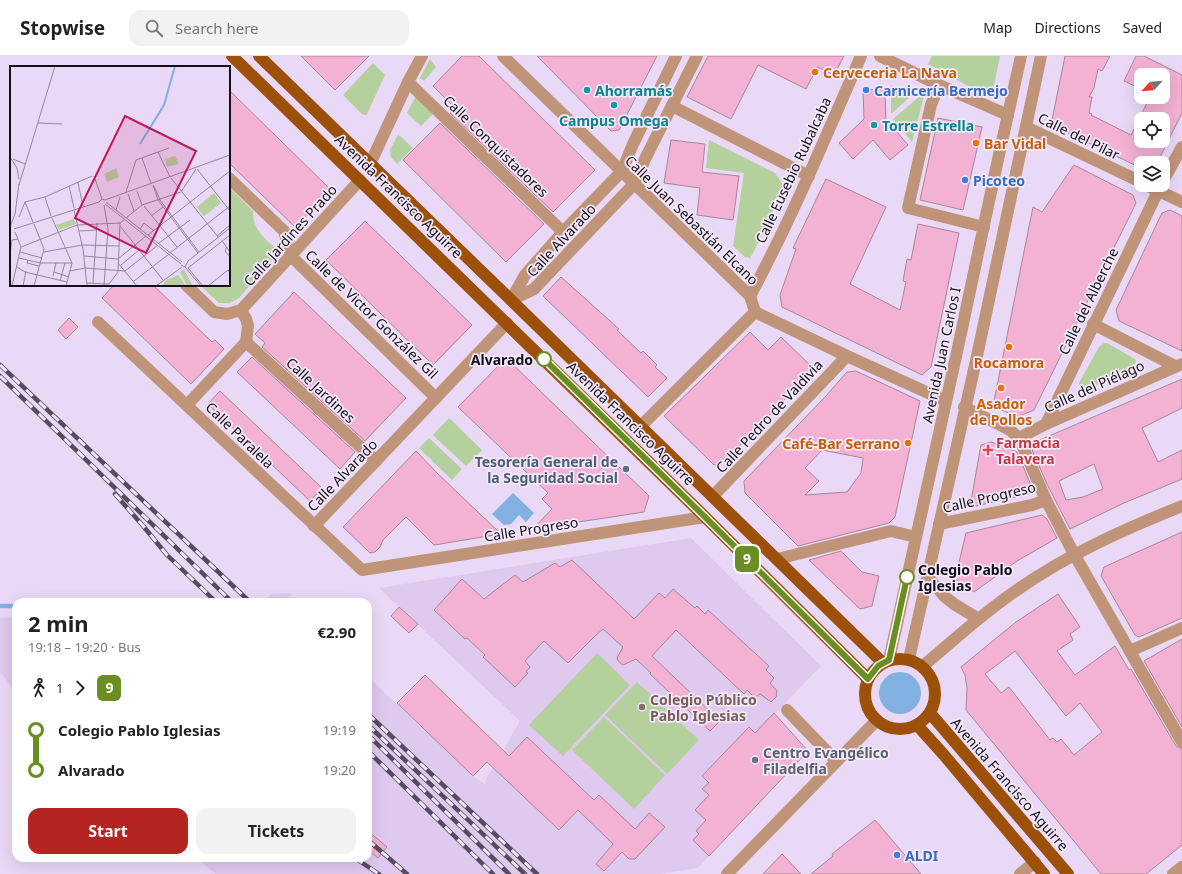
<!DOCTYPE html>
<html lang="en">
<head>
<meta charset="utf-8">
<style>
	:root { --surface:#fff; --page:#f2f2f2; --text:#222; --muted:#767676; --line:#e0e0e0; --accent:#b42522 }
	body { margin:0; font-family:"Noto Sans",sans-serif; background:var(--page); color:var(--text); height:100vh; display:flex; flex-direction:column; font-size:15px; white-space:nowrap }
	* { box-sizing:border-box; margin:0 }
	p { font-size:13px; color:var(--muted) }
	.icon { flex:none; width:22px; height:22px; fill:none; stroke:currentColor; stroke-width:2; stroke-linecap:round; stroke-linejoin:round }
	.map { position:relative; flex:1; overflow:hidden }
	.sheet { position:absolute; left:12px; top:542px; width:360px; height:264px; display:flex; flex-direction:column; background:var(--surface); border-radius:12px; box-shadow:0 4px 16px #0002 }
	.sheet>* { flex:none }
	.badge { padding:0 8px; border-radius:6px; font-size:14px; line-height:26px }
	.needle { width:26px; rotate:244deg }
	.controls { position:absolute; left:1134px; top:12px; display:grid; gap:8px }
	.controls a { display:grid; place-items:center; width:36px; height:36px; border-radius:8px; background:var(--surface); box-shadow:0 4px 16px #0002; font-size:20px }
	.map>.badge { position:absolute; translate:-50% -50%; box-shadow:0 0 0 2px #fff }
	.legs { display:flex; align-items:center; gap:6px; height:44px; padding:0 16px; font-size:13px }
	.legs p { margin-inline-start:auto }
	.summary { display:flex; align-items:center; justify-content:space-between; height:68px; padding:0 16px }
	h1 { font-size:22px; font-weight:700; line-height:30px }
	.action { display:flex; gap:8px; margin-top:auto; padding:8px 16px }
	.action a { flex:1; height:46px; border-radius:12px; background:var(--accent); color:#fff; font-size:16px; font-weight:700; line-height:46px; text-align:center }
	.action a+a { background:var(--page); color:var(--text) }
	ul { padding:0 16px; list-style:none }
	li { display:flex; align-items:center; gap:14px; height:40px; font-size:15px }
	li i { display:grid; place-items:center; width:6px; height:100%; margin:0 5px; background:currentColor }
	li i::after { content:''; width:10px; height:10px; margin:-5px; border:3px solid; border-radius:50%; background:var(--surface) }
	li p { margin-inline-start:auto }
	li:first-child i { background:linear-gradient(#0000 50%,currentColor 0) }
	li:last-child i { background:linear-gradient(currentColor 50%,#0000 0) }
	header { display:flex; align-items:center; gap:24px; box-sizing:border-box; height:56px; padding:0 20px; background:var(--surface); border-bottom:1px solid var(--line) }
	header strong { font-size:19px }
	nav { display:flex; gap:22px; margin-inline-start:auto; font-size:14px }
	.search { width:280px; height:36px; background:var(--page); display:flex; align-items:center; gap:10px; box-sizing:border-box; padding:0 14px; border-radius:12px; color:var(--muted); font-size:15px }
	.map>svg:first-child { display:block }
	.built { fill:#dfc9ef }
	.green { fill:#b4d09d }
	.water { fill:#82b0e1 }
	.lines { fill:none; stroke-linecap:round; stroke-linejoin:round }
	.stream { stroke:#82b0e1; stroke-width:4.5 }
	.building { fill:#f3b1d4; stroke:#a78797; fill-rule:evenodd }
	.minor { stroke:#c09478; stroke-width:12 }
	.major { stroke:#9d500a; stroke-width:12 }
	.rail-casing { stroke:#564c5d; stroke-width:4.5 }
	.rail { stroke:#f3e9fb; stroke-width:3; stroke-dasharray:9; stroke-linecap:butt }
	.line-1-casing { stroke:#fff; stroke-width:9 }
	.line-1 { stroke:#6b8e23; stroke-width:6 }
	.food-dot { fill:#e8710a; stroke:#f3e9fb; stroke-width:1.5 }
	.culture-dot { fill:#0f9aa8; stroke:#f3e9fb; stroke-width:1.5 }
	.shop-dot { fill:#3f7fe0; stroke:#f3e9fb; stroke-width:1.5 }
	.stop-1-dot { fill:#fff; stroke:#6b8e23; stroke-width:2 }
	.health-dot { fill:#e0444e; stroke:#f3e9fb; stroke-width:1.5 }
	.service-dot { fill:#5c6f8a; stroke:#f3e9fb; stroke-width:1.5 }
	.education-dot { fill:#8d6e63; stroke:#f3e9fb; stroke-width:1.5 }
	.worship-dot { fill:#6b7280; stroke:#f3e9fb; stroke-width:1.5 }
	.labels { text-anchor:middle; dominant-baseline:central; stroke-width:3.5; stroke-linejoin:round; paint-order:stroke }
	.food-label { font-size:14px; font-weight:bold; fill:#c56008; stroke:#f3e9fb; text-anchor:start }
	.culture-label { font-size:14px; font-weight:bold; fill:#0d838f; stroke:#f3e9fb; text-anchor:start }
	.shop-label { font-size:14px; font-weight:bold; fill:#366cbe; stroke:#f3e9fb; text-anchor:start }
	.street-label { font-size:14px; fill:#130d17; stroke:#f3e9fb }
	.stop-label { font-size:14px; font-weight:bold; fill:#130d17; stroke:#f3e9fb; text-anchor:end }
	.health-label { font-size:14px; font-weight:bold; fill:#be3a42; stroke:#f3e9fb; text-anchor:start }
	.service-label { font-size:14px; font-weight:bold; fill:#4e5e75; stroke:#f3e9fb; text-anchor:end }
	.education-label { font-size:14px; font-weight:bold; fill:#785e54; stroke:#f3e9fb; text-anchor:start }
	.worship-label { font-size:14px; font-weight:bold; fill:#5b616d; stroke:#f3e9fb; text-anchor:start }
	.inset-river { fill:none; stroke:#82b0e1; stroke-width:2 }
	.inset-road { fill:none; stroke:#94879d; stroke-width:1 }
	.view { fill:#c2185b; fill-opacity:0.15; stroke:#c2185b; stroke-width:2 }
	.inset-edge { fill:none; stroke:#130d17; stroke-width:2 }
</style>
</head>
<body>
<header>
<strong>Stopwise</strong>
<div class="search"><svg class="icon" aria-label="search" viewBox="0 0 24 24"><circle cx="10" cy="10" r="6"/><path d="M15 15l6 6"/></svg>Search here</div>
<nav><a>Map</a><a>Directions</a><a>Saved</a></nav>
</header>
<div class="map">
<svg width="1182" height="818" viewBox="0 0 1182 818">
	<rect width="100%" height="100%" fill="#ead8f7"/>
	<g class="built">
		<path d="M691 482 821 610 703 732 738 769 698 812 660 818H216L196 802H368V621L473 720 486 729 485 725 520 665 379 532Z"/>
		<path d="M290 537 291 538 288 543 290 546H264L271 538Z"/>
		<path d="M16 561V637L0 615V562Z"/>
	</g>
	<g class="green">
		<path d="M932 0H1000L993 34 979 36 928 8Z"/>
		<path d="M430 3 436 11 424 25 420 22Z"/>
		<path d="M373 7 385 19 367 58 365 59 362 58 343 39Z"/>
		<path d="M891 29 912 39 891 58Z"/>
		<path d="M925 36 912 86 893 63Z"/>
		<path d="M416 40 434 57 421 70 407 57Z"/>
		<path d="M398 78 413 92 397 108 391 101 390 94Z"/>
		<path d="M709 84 775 117 782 127V136L753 197 750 202 745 201 733 190 744 117 706 112Z"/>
		<path d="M229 131 253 155C253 175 265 183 279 195L239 242 230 247H219L200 229H229Z"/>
		<path d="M1104 287H1107L1135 303 1136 305 1134 312 1130 315 1086 334 1080 333 1079 327 1099 291Z"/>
		<path d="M449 362 482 394 466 410 433 379Z"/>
		<path d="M429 382 462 413 452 424 419 392Z"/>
		<path d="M597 597 630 629 563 700 529 669Z"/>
		<path d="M637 626 699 684 667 718 605 659Z"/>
		<path d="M604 661 665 719 634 753 572 694Z"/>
	</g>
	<g class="water">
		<path d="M513 437 534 457 526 466 519 459 511 468 504 469 492 458Z"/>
		<circle cx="900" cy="637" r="21"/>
	</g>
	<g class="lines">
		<path class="stream" d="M0 550H16"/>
	</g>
	<g class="building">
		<path d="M301 0H369L335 34Z"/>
		<path d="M462 0H479L595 114 553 156 450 57 455 52 433 30Z"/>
		<path d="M537 0H657L619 74 611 75Z"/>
		<path d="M708 0H844L834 19 817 11 806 33 758 9 731 63 687 41Z"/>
		<path d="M1065 0H1110L1102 15 1098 13 1094 32 1089 41H1092L1089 57 1092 58 1091 59 1131 79 1150 41H1163V19H1141V33L1124 25 1136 0H1144L1182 19V57L1157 107H1141V112L1055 71 1052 64ZM1141 63H1163V85H1141Z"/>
		<path d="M885 33 886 68 891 69 908 89 890 104 873 84 853 103 839 87 864 63 863 34Z"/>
		<path d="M229 34 331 134 295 171 229 107Z"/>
		<path d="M938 62 982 71 963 154 920 144Z"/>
		<path d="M440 67 544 168 506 206 403 104Z"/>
		<path d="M671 84 705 88 702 116 739 120 733 164 697 159 700 132 664 127Z"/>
		<path d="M1074 109 1133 139 1136 147 1034 354 1017 361 993 350 1033 151 1042 156Z"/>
		<path d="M826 123 886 151 850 228 900 254 906 226 903 225 907 203 911 204 918 168 959 177 931 311 922 319 782 251 780 239 796 193 793 192Z"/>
		<path d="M1170 154 1182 160V295L1119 265 1116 254 1162 157Z"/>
		<path d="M365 165 472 269 433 309 326 204Z"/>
		<path d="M561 221 619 273 617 274 641 297 643 295 657 309 655 311 667 322 648 341 543 240Z"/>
		<path d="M114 229H153L212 286 215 284 224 293 191 328 102 242Z"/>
		<path d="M294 236 406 342 365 385 262 291 265 287 255 278Z"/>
		<path d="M69 262 78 271 66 283 58 274Z"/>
		<path d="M750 276 768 294 781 281 814 313 722 408 714 409 664 360Z"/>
		<path d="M252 301 355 396 340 413 237 316Z"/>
		<path d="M506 302 649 440 644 456 533 473 552 453 542 443 548 437 458 351Z"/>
		<path d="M856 315 920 345 895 461 889 467 798 490 745 437 744 425 825 341 847 316ZM822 394 863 402 861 417 847 436 805 439 819 425 805 412Z"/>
		<path d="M1182 323V352L1142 372 1158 406 1182 394V423L1124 447 1070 473 1047 428 1032 394 1035 386ZM1094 408 1103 433 1083 441 1066 444 1059 425Z"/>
		<path d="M220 335 322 432 310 445 208 348Z"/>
		<path d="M991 386 1001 389 1017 396 1033 434 1030 435 1029 438 976 450 971 445 981 389Z"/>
		<path d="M416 395 437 417 501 478 434 489 406 461 383 484 380 491 375 496 370 497 343 471Z"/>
		<path d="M1042 459 1047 463 1057 482 1017 505 974 536 955 523 966 477Z"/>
		<path d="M1182 476V562L1139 581 1135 579 1101 520 1104 511Z"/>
		<path d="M841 495 862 516 879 520 872 550 860 553 809 504Z"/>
		<path d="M572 504 634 563 659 537 665 542 673 533 695 552 697 550 705 558 708 554 769 610 766 614 774 622 770 627 777 635 776 641 771 646 760 638 755 642 747 634 744 638 676 574 652 600 720 665 710 675 650 618 651 617 636 603 623 609 620 607 617 603 618 600 623 591 603 573 595 580 568 607 544 585 525 605 530 611 526 616 528 617 515 631 483 601 485 599 467 582 465 583 434 554 462 523 484 543 515 519 523 526 555 507 560 511Z"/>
		<path d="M1058 538 1080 571 1070 578 1073 584 1057 595 1075 619 1115 590 1129 614 1131 613 1176 690 1182 693V789L1146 818H1101L966 654 967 632 965 619 961 611 1016 566ZM1015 595 1066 660 1080 647 1102 676 1074 699 1061 683 1057 686 1053 682 1050 684 1009 631 1001 637 985 618Z"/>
		<path d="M399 551 418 568 409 577 391 560Z"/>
		<path d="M1182 583V671L1144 605Z"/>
		<path d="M425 619 509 700 527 681 594 744 599 739 635 773 649 757 665 771 635 803H629L622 796 604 815 596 808 613 788 578 754 559 774 487 706 473 720 397 647Z"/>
		<path d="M774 657 808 695 709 800 693 784 699 778 696 775 706 764 695 754 709 739 702 733 709 727 702 720 749 671 755 677Z"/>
		<path d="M875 764 921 818H811L833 800 832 798Z"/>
		<path d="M368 775 387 791 378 802 368 794Z"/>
		<path d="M782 798 801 818H763Z"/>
	</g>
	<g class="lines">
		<g class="minor">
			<path d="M503 0 750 240 755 256 847 300 946 345"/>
			<path d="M880 0 939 29 1008 59"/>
			<path d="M408 26 563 176"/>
			<path d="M939 29 931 49 908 152 984 171"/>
			<path d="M672 50 809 120"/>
			<path d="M1026 71 1141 126"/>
			<path d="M370 108 408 26 422 0"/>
			<path d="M229 122 284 175 291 200 436 342"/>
			<path d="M1163 125 1182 91"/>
			<path d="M1146 129 1182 146"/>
			<path d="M186 229 214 256 227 258 241 254"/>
			<path d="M750 240C792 162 826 80 861 0"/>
			<path d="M511 244 534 233 634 128 646 101 697 0"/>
			<path d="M511 244 525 219 563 176 622 115 633 88 676 0"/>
			<path d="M98 266 362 514 705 461"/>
			<path d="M1093 268 1175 310"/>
			<path d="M246 286 376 405"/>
			<path d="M187 349 246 286 248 270 246 263 241 254 360 124"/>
			<path d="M964 351 1010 374 1019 382 1046 444 1074 498 1182 686"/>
			<path d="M1046 368 1161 129"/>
			<path d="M640 371 755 256"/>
			<path d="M1019 382 1046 368 1182 308"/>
			<path d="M713 440 847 300"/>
			<path d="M939 468 1032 449 1046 444"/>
			<path d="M314 470 507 267"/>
			<path d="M777 503 891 475 916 481"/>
			<path d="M928 521 944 540 954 548 977 562"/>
			<path d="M1130 595 1182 572"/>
			<path d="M909 603 977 300 1041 0"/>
			<path d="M889 604 957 296 997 108 1021 0"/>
			<path d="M923 610C954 584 983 557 1017 534 1068 498 1125 473 1182 450"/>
			<path d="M787 654 836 705"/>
			<path d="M727 818 877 664"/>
			<path d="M1020 818 1035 806"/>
			<path d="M1173 818 1182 811"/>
		</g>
		<g class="major">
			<path d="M232 0 705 461 868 623"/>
			<path d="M259 0 511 244 883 607"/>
			<circle cx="900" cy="638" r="35"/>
			<path d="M930 657 1068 818"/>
			<path d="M917 669 944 699 1044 818"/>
		</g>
		<defs>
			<g id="rail">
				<path d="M0 309 250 546"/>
				<path d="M0 320 232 546"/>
				<path d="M115 438 144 471 167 499 216 546"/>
				<path d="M368 658 537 818"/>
				<path d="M368 669 525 818"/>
				<path d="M368 679 509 818"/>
				<path d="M368 695 493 818"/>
				<path d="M368 784 407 818"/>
				<path d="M355 802 379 818"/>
			</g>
		</defs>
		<use href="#rail" class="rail-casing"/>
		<use href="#rail" class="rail"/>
	</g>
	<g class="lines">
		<defs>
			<path id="line-1" d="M544 303 705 461 868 623 878 610 889 604 907 521"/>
		</defs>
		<use href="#line-1" class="line-1-casing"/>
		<use href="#line-1" class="line-1"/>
	</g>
	<g class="food-dot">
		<circle cx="815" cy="16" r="4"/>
		<circle cx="976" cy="87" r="4"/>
		<circle cx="1009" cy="291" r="4"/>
		<circle cx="1001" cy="332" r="4"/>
		<circle cx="908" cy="387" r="4"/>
	</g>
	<g class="culture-dot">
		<circle cx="587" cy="34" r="4"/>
		<circle cx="614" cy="49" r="4"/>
		<circle cx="874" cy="69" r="4"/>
	</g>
	<g class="shop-dot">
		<circle cx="866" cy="34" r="4"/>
		<circle cx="965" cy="124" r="4"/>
		<circle cx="897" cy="799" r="4"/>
	</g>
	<g class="stop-1-dot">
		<circle cx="544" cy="303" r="7"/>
		<circle cx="907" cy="521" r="7"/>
	</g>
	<path class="health-dot" d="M986 388h4v4h4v4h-4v4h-4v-4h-4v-4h4z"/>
	<circle class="service-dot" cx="626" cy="413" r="4"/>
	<circle class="education-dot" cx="642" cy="651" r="4"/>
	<circle class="worship-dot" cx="755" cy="704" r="4"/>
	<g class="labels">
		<g class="food-label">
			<text x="823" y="16">Cerveceria La Nava</text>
			<text x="984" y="87">Bar Vidal</text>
			<text x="1009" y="306" text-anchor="middle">Rocamora</text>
			<text x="1001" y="347" text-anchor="middle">Asador<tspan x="1001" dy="16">de Pollos</tspan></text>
			<text x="900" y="387" text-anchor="end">Café-Bar Serrano</text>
		</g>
		<g class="culture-label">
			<text x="595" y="34">Ahorramás</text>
			<text x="614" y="64" text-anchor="middle">Campus Omega</text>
			<text x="882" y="69">Torre Estrella</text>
		</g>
		<g class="shop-label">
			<text x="874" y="34">Carnicería Bermejo</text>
			<text x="973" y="124">Picoteo</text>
			<text x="905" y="799">ALDI</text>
		</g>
		<g class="street-label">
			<text transform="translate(1079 80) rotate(26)">Calle del Pilar</text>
			<text transform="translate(496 90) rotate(44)">Calle Conquistadores</text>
			<text transform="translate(793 114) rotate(-65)">Calle Eusebio Rubalcaba</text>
			<text transform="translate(399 140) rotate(44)">Avenida Francisco Aguirre</text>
			<text transform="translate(692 164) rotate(44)">Calle Juan Sebastián Elcano</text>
			<text transform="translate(290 179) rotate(-48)">Calle Jardines Prado</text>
			<text transform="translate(561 184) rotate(-47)">Calle Alvarado</text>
			<text transform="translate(1088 245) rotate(-64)">Calle del Alberche</text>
			<text transform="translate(372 258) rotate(44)">Calle de Victor González Gil</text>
			<text transform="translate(941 299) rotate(-78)">Avenida Juan Carlos I</text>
			<text transform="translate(1094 330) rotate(-24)">Calle del Piélago</text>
			<text transform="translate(321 334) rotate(43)">Calle Jardines</text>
			<text transform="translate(769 360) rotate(-47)">Calle Pedro de Valdivia</text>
			<text transform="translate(631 367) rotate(44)">Avenida Francisco Aguirre</text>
			<text transform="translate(240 379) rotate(44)">Calle Paralela</text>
			<text transform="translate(342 419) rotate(-46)">Calle Alvarado</text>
			<text transform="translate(989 441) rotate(-13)">Calle Progreso</text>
			<text transform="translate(531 473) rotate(-9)">Calle Progreso</text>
			<text transform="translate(1010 728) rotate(49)">Avenida Francisco Aguirre</text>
		</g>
		<g class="stop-label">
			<text x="533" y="303">Alvarado</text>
			<text x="918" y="513" text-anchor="start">Colegio Pablo<tspan x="918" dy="16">Iglesias</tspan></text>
		</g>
		<g class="health-label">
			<text x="996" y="386">Farmacia<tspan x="996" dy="16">Talavera</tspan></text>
		</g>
		<g class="service-label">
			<text x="618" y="405">Tesorería General de<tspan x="618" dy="16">la Seguridad Social</tspan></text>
		</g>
		<g class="education-label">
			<text x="650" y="643">Colegio Público<tspan x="650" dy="16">Pablo Iglesias</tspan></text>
		</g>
		<g class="worship-label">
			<text x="763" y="696">Centro Evangélico<tspan x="763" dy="16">Filadelfia</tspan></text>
		</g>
	</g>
	<g transform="translate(10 10)">
		<rect width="220" height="220" fill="#ead8f7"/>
		<path d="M165 90 169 98 157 101 155 93ZM106 102 109 111 97 116 94 108ZM204 127 211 137 194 150 187 141ZM64 153 66 158 49 164 46 159ZM174 203 179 213 183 220H177L170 206ZM168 209 176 220H152L156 214Z" fill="#b4d09d"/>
		<path class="inset-river" d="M130 78 154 39 165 0"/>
		<path class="inset-road" d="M28 57 52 58M148 86 160 111M0 91 7 102 9 113M132 92 141 117M3 93 15 98M187 103 220 145M84 110 92 133M161 112 208 171M68 117 73 140M9 119 45 0M143 119 148 134 188 187M59 120 64 142M144 120 150 134 189 186M127 125 132 139M116 126 126 94 159 82M118 128 124 145M35 131 41 150M15 136 23 156M96 136 172 196M95 138 171 198M134 140 167 181M64 144 73 183 77 220M106 144 110 131M141 150 153 141M9 151 15 136 35 131 82 110M42 152 62 197 56 220M116 152 132 139 171 126 186 103M24 158 34 183 24 220M110 160 153 214M0 161 5 148 9 118M4 163 89 136 92 133 95 134 220 89M130 163 134 157 144 165M69 165 87 164M138 169 220 105M207 170 220 159M212 175 220 186M149 177 180 154M11 181 67 159 110 157 115 153M217 181 215 185 220 191M10 186 32 192M34 186 72 179 109 180M0 187 2 174 8 173M160 187 220 140M74 190 108 193 136 170M9 192 30 197H62M18 194 17 197 29 200M108 197 127 220M111 199 129 184M171 199 175 201 178 195 220 162M7 201 15 206 57 216M175 201 191 220M178 202 220 169M178 202 193 220M60 205 75 202 115 205 148 179M44 206 59 211M43 210 46 197M50 215 55 197M124 215 159 188M76 217 99 218 108 206 110 157M83 217 87 157M2 220 11 181 5 166M13 220 16 205M94 220 98 163 94 139M146 220 172 201M198 220 218 204 220 207"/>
		<path class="view" d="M115 50 186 85 136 187 65 152Z"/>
		<rect width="220" height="220" class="inset-edge"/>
	</g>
</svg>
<div class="controls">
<a><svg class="needle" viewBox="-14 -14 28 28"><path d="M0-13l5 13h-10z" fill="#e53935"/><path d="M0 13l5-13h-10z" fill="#767676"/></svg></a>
<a><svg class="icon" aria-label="locate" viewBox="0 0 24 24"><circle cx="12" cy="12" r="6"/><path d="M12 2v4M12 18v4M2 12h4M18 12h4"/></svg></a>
<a><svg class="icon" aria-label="layers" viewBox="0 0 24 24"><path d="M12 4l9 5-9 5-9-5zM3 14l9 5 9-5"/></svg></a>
</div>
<b class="badge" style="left:747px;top:503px;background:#6b8e23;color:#fff">9</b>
<section class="sheet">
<div class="summary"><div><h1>2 min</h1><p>19:18 – 19:20 · Bus</p></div><b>€2.90</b></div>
<div class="legs"><svg class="icon" aria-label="walk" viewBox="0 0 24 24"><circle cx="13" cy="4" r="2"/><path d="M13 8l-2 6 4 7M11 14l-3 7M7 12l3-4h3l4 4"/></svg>1<svg class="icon" aria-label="forward" viewBox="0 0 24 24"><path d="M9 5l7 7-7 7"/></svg><b class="badge" style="background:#6b8e23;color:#fff">9</b></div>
<ul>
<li><i style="color:#6b8e23"></i><b>Colegio Pablo Iglesias</b><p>19:19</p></li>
<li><i style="color:#6b8e23"></i><b>Alvarado</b><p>19:20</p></li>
</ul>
<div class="action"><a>Start</a><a>Tickets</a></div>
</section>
</div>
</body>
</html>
